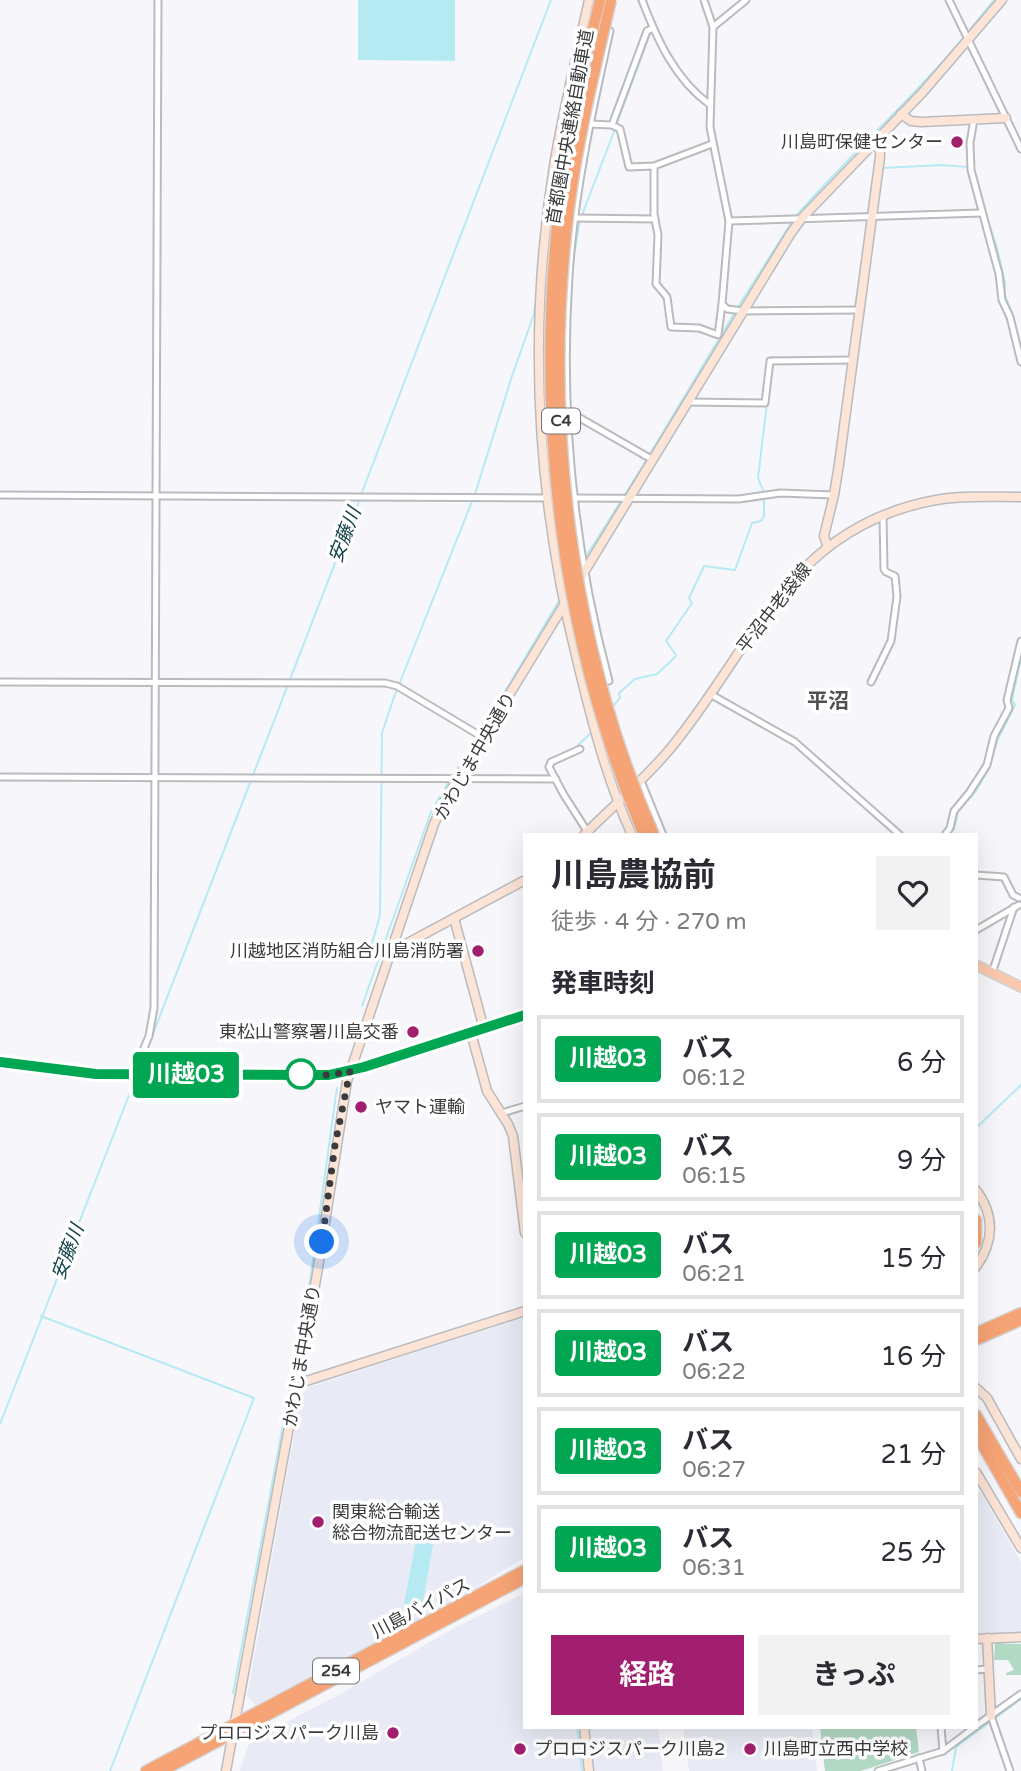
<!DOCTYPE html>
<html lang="ja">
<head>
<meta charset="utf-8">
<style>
	:root { --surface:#fff; --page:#f2f2f3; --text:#2b2b33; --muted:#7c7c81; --line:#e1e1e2; --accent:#a11f6e }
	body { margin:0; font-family:"Varela Round","Noto Sans JP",sans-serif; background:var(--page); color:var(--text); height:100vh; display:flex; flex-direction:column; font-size:26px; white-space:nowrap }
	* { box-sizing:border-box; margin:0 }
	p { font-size:23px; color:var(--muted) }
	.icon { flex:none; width:38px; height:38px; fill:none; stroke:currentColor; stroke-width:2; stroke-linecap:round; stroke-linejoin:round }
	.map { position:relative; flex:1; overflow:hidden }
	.side { position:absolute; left:523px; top:833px; width:455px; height:896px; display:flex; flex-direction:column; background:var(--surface); border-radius:0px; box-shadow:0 7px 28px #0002 }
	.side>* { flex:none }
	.badge { padding:0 14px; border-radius:5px; font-size:24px; line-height:46px }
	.you { position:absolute; width:35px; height:35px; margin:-18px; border:5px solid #fff; border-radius:50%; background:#1a73e8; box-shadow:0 0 0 10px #1a73e833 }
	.map>.badge { position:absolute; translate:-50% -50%; box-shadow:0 0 0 4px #fff }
	h2 { padding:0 28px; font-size:26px; line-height:63px }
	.round { display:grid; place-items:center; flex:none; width:74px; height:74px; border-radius:0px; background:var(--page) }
	.headline { display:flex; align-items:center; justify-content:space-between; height:119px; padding:0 28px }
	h1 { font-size:33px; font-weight:700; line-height:52px }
	.button { display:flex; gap:14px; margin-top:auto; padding:14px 28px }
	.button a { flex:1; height:80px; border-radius:0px; background:var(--accent); color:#fff; font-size:28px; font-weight:700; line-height:80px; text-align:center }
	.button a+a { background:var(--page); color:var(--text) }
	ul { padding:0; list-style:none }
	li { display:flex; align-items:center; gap:21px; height:88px; margin:0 14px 10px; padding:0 14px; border:4px solid var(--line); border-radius:0px }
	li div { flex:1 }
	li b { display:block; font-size:26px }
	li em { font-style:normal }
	li .badge { min-width:77px; font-weight:700; text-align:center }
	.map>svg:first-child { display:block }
	.built { fill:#e8eaf5 }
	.green { fill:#b1d9c4 }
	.water { fill:#b5eaf3 }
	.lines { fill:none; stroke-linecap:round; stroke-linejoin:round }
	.stream { stroke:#b5eaf3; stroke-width:2 }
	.street-casing { stroke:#babbbe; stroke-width:9 }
	.secondary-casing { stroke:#babbbe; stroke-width:11 }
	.primary-casing { stroke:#d4d4d4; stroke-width:12 }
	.highway-casing { stroke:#d4d4d4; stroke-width:13 }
	.street { stroke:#fff; stroke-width:5 }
	.secondary { stroke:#fce4d6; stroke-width:8 }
	.primary { stroke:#fac8ac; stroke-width:9 }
	.highway { stroke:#f6a475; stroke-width:10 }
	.highway-bridge-casing { stroke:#d4d4d4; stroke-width:13; stroke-linecap:butt }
	.highway-bridge { stroke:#f6a475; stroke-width:10 }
	.line-casing { stroke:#fff; stroke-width:16 }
	.line { stroke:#00a651; stroke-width:10 }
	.walk { stroke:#3b3b3d; stroke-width:7; stroke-dasharray:0 12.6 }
	.poi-dot { fill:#a11f6e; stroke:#fff; stroke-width:2.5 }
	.stop-dot { fill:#fff; stroke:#00a651; stroke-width:3.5 }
	.labels { text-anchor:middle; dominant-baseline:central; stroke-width:7; stroke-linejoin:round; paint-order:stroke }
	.shield { fill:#fff; stroke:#767677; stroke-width:2 }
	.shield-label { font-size:16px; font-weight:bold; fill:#3b3b3d }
	.street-label { font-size:18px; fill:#3b3b3d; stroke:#fff }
	.poi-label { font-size:18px; fill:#3b3b3d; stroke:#fff; text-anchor:end }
	.water-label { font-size:19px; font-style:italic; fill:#104047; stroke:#fff }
	.quarter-label { font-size:21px; font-weight:bold; fill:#505053; stroke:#fff }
</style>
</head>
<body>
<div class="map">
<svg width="1021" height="1771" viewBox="0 0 1021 1771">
	<rect width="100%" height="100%" fill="#f7f7fb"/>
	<g class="built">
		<path d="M525 1317V1557L449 1604 255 1705 247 1696 301 1396 309 1387Z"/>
		<path d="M976 1491 981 1493 1021 1562V1633L977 1634Z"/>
		<path d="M525 1593V1727H658L663 1771H240L249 1743 258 1737 342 1693 454 1628Z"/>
		<path d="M683 1727H812L817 1771H689Z"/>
	</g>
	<g class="green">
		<path d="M995 1643 1021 1644V1675H1006V1673L1014 1670 1008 1660H994Z"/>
		<path d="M820 1727H916L919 1752 861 1771H825Z"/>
	</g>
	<g class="water">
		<path d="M358 0H455V61L358 60Z"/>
		<path d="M419 1525 436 1528 422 1607 404 1604Z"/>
	</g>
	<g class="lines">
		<g class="stream">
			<path d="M638 0 650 28"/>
			<path d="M968 32 994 0"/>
			<path d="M617 123 650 34"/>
			<path d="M883 168 941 165 968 167"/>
			<path d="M973 168 977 183"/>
			<path d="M868 214 874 171"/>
			<path d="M582 215 615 129"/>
			<path d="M986 215 997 248 1005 282V296L1013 315 1019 341"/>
			<path d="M796 216C850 154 913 99 965 36"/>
			<path d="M866 232 867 220"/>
			<path d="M571 261H573L580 220"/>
			<path d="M738 307 793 220"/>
			<path d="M855 308 864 244"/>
			<path d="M801 358H827"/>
			<path d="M771 359 772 357 785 358"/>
			<path d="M650 454 735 312"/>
			<path d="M764 493 758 478 767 403"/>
			<path d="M361 495 551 0"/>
			<path d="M624 496 647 459"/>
			<path d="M585 558 621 501"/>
			<path d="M613 706 620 698 619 693 635 679 657 674 674 658 676 655 666 641 692 603 689 598 704 566 735 570 752 523 761 521 764 516V499"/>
			<path d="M481 732 560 599"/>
			<path d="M578 748V745L592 732"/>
			<path d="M452 777 478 737"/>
			<path d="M949 835 954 829 958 811 976 791 988 770 998 739 1015 705 1012 700 1021 658"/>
			<path d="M367 961 380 915 382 733 394 697 475 494 512 376 534 314 541 259"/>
			<path d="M362 1006 431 812 449 781"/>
			<path d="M139 1070 359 501"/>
			<path d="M976 1128 1021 1085"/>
			<path d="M41 1316 254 1398 110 1771"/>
			<path d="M0 1424 135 1080"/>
			<path d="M233 1693 311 1275 337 1088"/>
			<path d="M577 1727 582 1771"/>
			<path d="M952 1771 956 1747 1021 1699"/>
		</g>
		<defs>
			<g id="street">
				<path d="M642 0C657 39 674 78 709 104"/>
				<path d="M704 0 713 27 710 127 729 221 722 304 727 309 743 311 859 310"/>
				<path d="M949 0 1021 149"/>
				<path d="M713 27 746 0"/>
				<path d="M974 119 970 143 971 170 999 274 1002 300 1010 317 1021 362"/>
				<path d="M589 124 612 125 620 129 629 167 654 166 712 144"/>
				<path d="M612 125 647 31 653 28"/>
				<path d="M654 166V214L658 235 656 284 667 297 671 327 699 328 718 335 722 304"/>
				<path d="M575 218 655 219"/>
				<path d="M729 221 981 213"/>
				<path d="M688 402 765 403 770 361 853 360"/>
				<path d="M566 410 653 460"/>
				<path d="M0 495 546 498"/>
				<path d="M574 498 739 499 780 493 834 495"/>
				<path d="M0 682 385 683 397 686 484 738"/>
				<path d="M871 682 891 641 897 596 895 576 886 572 884 569 883 516"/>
				<path d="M598 683 609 681C574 550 560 413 569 277 574 194 592 112 610 31"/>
				<path d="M710 694 795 742 900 835"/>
				<path d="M580 749 551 762 549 767 564 795 587 831"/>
				<path d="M0 777 556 779"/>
				<path d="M641 781 663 835"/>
				<path d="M945 835 950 828 954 811 969 793 987 765 994 736 1009 708 1007 700 1021 641"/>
				<path d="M976 875 1004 877 1013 895 1019 898"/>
				<path d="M976 930 1019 905"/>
				<path d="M992 973 1014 907"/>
				<path d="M133 1075 149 1036 154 1008 158 0"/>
				<path d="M502 1113 525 1106"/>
				<path d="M976 1670 988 1669"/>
				<path d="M991 1716 1010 1771"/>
				<path d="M976 1726 1021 1694"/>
				<path d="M941 1727 943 1751"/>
				<path d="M919 1758 922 1771"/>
				<path d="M878 1771 943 1751 975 1727"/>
			</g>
			<g id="secondary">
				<path d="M589 0C577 55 563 110 554 166 527 333 537 500 578 664 592 722 607 780 632 835"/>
				<path d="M901 114 911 121 921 122 1006 118"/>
				<path d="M827 545 824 536 834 495 839 464 880 157V148L875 142"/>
				<path d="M584 835C613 806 644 780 670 749 755 646 788 527 936 500 964 495 993 497 1021 497"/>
				<path d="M454 918 484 1029"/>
				<path d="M392 947 402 946 525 880"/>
				<path d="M471 1033 487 1091 508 1124 513 1136 525 1233"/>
				<path d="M976 1190C995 1215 994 1242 976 1267"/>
				<path d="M297 1384 525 1311"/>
				<path d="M976 1388 987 1398 1021 1459"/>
				<path d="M976 1472 1021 1548"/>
				<path d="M987 1638 991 1716"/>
				<path d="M976 1639 1021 1637"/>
				<path d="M584 1727 589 1771"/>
				<path d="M226 1771 317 1274 347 1081 434 824 445 800 791 233 802 218 923 92 1002 0"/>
			</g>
			<g id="primary">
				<path d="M976 965 1021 987"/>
				<path d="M0 1062 96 1074 329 1075 364 1067 525 1015"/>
			</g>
			<g id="highway">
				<path d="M976 1220V1243"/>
				<path d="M976 1333 1021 1313"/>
				<path d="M976 1340 1021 1320"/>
				<path d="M976 1415 1021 1492"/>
				<path d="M976 1434 1021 1513"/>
				<path d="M146 1771 525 1570"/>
				<path d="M162 1771 525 1578"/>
			</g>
		</defs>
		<use href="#street" class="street-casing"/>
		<use href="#secondary" class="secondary-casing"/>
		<use href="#primary" class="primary-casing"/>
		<use href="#highway" class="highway-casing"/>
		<use href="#street" class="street"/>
		<use href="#secondary" class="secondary"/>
		<use href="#primary" class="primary"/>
		<use href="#highway" class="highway"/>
		<defs>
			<g id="highway-bridge">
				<path d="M600 0C583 68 567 137 559 207 535 419 560 639 644 835"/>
				<path d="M611 0C595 69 578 138 569 208 543 418 569 640 654 835"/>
			</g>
		</defs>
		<use href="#highway-bridge" class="highway-bridge-casing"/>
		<use href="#highway-bridge" class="highway-bridge"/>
	</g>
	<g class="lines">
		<defs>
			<path id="line" d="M0 1062 96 1074 329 1075 364 1067 525 1015"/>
		</defs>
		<use href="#line" class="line-casing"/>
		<use href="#line" class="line"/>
		<path class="walk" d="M301 1074 329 1075 350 1071 335 1145 322 1242"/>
	</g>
	<g class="poi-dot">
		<circle cx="957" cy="142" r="7"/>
		<circle cx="478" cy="951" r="7"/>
		<circle cx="413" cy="1032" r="7"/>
		<circle cx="361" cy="1107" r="7"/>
		<circle cx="318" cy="1522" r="7"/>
		<circle cx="393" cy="1733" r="7"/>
		<circle cx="520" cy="1749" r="7"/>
		<circle cx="750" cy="1749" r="7"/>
	</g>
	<circle class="stop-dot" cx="301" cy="1074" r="14"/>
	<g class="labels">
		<g class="shield">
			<rect x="542" y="408.5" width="38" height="25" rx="5"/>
			<rect x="313" y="1658.5" width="46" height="25" rx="5"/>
		</g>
		<g class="shield-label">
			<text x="561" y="421">C4</text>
			<text x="336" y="1671">254</text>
		</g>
		<g class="street-label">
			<text transform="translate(570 127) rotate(-80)">首都圏中央連絡自動車道</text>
			<text transform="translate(774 608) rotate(-52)">平沼中老袋線</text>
			<text transform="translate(475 756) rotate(-60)">かわじま中央通り</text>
			<text transform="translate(302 1356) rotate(-80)">かわじま中央通り</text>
			<text transform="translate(421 1608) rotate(-28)">川島バイパス</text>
		</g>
		<g class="poi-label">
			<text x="943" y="142">川島町保健センター</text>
			<text x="464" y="951">川越地区消防組合川島消防署</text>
			<text x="399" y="1032">東松山警察署川島交番</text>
			<text x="375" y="1107" text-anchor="start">ヤマト運輸</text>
			<text x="332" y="1512" text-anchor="start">関東総合輸送<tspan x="332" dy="21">総合物流配送センター</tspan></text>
			<text x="379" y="1733">プロロジスパーク川島</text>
			<text x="534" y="1749" text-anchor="start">プロロジスパーク川島2</text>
			<text x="764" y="1749" text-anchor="start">川島町立西中学校</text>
		</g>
		<g class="water-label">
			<text transform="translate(345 535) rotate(-69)">安藤川</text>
			<text transform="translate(68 1252) rotate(-69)">安藤川</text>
		</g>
		<g class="quarter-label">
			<text x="828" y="701">平沼</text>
		</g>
	</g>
</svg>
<div class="you" style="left:322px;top:1242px"></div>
<b class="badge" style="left:186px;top:1075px;background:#00a651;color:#fff">川越03</b>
<section class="side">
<div class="headline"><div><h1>川島農協前</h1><p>徒歩 · 4 分 · 270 m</p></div><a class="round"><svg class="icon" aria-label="heart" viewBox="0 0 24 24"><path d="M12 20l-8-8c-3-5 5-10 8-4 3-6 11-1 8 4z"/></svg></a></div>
<h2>発車時刻</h2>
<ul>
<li><span class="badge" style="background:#00a651;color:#fff">川越03</span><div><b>バス</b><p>06:12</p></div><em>6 分</em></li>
<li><span class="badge" style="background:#00a651;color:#fff">川越03</span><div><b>バス</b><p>06:15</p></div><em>9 分</em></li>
<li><span class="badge" style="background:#00a651;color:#fff">川越03</span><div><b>バス</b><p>06:21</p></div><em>15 分</em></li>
<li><span class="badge" style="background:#00a651;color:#fff">川越03</span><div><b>バス</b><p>06:22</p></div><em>16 分</em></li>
<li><span class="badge" style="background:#00a651;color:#fff">川越03</span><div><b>バス</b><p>06:27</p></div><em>21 分</em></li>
<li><span class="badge" style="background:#00a651;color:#fff">川越03</span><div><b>バス</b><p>06:31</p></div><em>25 分</em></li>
</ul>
<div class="button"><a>経路</a><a>きっぷ</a></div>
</section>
</div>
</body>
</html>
